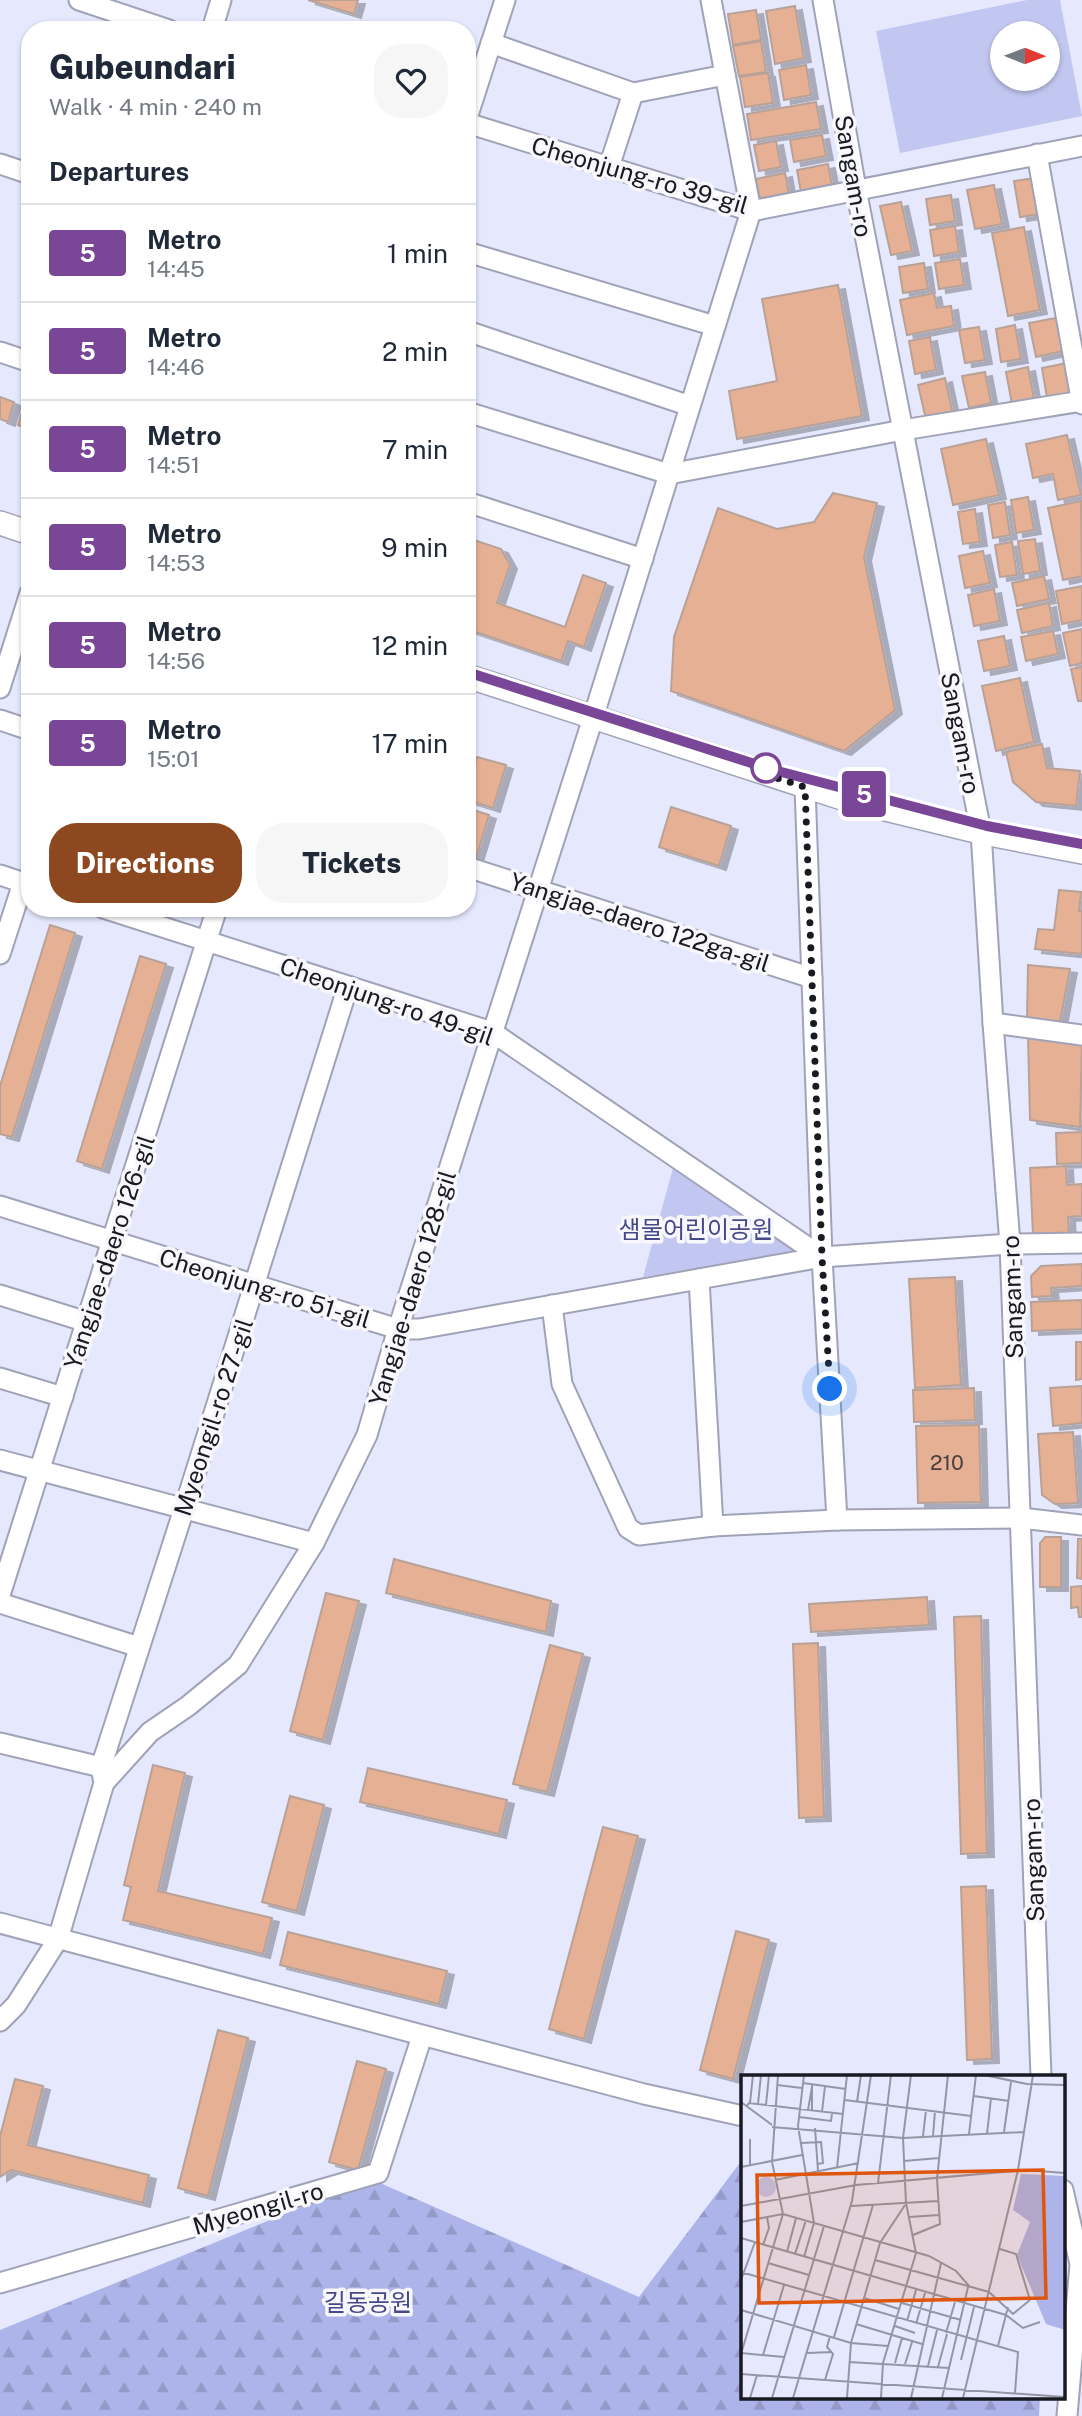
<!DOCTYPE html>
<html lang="en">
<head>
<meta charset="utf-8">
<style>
	:root { --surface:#fff; --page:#f6f6f7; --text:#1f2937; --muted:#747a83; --line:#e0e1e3; --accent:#8d481f }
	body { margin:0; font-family:"Public Sans","Noto Sans KR",sans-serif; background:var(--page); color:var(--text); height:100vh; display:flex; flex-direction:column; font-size:26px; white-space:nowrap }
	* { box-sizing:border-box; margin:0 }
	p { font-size:23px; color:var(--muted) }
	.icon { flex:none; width:38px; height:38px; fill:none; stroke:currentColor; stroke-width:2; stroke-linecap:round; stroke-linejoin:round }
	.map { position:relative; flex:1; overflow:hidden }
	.panel { position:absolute; left:21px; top:21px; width:455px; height:896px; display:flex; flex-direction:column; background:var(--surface); border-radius:28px; box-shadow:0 2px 5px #0004 }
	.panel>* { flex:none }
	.badge { padding:0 14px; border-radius:5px; font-size:24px; line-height:46px }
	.needle { width:46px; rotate:91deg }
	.tools { position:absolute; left:990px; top:21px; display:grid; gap:14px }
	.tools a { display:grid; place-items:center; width:70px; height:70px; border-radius:50%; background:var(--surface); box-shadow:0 2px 5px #0004; font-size:35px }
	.you { position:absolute; width:35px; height:35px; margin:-18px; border:5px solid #fff; border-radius:50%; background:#1a73e8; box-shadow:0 0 0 10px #1a73e833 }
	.map>.badge { position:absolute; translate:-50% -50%; box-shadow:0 0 0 4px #fff }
	h2 { padding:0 28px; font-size:26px; line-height:63px }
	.round { display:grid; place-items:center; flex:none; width:74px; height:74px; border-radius:28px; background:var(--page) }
	.overview { display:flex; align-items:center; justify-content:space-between; height:119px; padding:0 28px }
	h1 { font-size:33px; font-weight:800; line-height:52px }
	.cta { display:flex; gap:14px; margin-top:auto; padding:14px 28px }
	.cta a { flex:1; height:80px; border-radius:28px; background:var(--accent); color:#fff; font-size:28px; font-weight:800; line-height:80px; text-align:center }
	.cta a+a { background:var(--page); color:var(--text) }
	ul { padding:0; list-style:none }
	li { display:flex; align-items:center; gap:21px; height:98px; padding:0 28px; border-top:2px solid var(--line) }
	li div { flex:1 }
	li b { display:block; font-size:26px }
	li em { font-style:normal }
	li .badge { min-width:77px; font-weight:700; text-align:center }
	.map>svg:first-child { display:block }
	.green { fill:#c1c7f1; fill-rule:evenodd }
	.forest { fill:url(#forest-firs) }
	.building { fill:#e6b094; stroke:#b8a298; stroke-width:2; filter:url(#shadow) }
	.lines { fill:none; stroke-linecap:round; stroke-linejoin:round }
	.minor-casing { stroke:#a0a3b7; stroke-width:23 }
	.major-casing { stroke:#a0a3b7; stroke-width:26 }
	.minor { stroke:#fff; stroke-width:19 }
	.major { stroke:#fff; stroke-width:23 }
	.line-casing { stroke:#fff; stroke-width:16 }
	.line { stroke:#794698; stroke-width:10 }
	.walk { stroke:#191a22; stroke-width:7; stroke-dasharray:0 12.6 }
	.stop-dot { fill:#fff; stroke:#794698; stroke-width:3.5 }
	.labels { text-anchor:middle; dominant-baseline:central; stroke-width:7; stroke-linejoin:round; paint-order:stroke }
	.number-label { font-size:21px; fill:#4c403e }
	.street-label { font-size:24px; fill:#191a22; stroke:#f7f7fc }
	.park-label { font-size:24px; fill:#454989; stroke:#f7f7fc }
	.inset-road { fill:none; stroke:#9496a6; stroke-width:2 }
	.view { fill:#de560d; fill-opacity:0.15; stroke:#de560d; stroke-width:3.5 }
	.inset-edge { fill:none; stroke:#191a22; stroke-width:3.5 }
</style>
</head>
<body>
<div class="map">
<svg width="1082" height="2416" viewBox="0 0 1082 2416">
	<defs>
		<pattern id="forest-firs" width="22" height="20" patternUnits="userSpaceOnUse" patternTransform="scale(1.75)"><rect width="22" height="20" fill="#adb4e9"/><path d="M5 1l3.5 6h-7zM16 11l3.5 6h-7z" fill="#949ac8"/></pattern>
		<filter id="shadow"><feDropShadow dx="7" dy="4" stdDeviation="0" flood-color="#0004"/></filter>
	</defs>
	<rect width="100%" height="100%" fill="#e6e9fe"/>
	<g class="green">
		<path d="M1027 0H1060L1082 116 900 153 876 31ZM1003 33H1048V79H1003Z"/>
		<path d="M673 1168 801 1251 643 1277Z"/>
	</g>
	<path class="forest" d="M742 2160 743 2397H1040L1039 2416H0V2330L371 2179 639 2297Z"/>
	<g class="building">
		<path d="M308 0H358L354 14Z"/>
		<path d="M795 6 804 58 775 64 766 11Z"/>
		<path d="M756 10 761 40 733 45 728 14Z"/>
		<path d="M761 41 766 72 739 76 733 46Z"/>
		<path d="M806 65 811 95 784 100 779 70Z"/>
		<path d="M768 73 773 103 745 107 740 77Z"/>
		<path d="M816 102 821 129 751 140 747 114Z"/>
		<path d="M822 135 826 156 794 162 790 140Z"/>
		<path d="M776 141 781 167 759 171 754 145Z"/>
		<path d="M828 164 832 186 801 192 797 170Z"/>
		<path d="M785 173 790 199 766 204 760 199 756 179Z"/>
		<path d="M1035 178 1040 214 1020 217 1014 181Z"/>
		<path d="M994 185 1002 224 975 229 967 190Z"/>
		<path d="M951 195 955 221 930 225 926 199Z"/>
		<path d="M901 202 912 251 891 255 880 206Z"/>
		<path d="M955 226 959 252 934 256 930 230Z"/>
		<path d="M1024 227 1040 310 1008 316 992 233Z"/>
		<path d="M960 259 964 285 939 289 935 263Z"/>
		<path d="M924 263 928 289 903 293 899 267Z"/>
		<path d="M838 285 862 416 737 439 729 391 777 381 762 299Z"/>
		<path d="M934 293 937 308 951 306 954 326 907 335 900 300Z"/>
		<path d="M1056 318 1063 351 1036 357 1029 323Z"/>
		<path d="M1015 325 1021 359 1001 362 996 329Z"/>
		<path d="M979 327 985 360 965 363 959 330Z"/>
		<path d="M930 337 936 370 915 374 909 341Z"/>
		<path d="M1067 363 1072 394 1047 398 1042 368Z"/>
		<path d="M1028 367 1034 399 1012 404 1006 372Z"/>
		<path d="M985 372 991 403 969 408 962 376Z"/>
		<path d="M945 378 953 415 933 420 925 415 918 385Z"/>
		<path d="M0 397 14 402 8 422 0 419Z"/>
		<path d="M24 405 30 406V429L18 425Z"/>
		<path d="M1067 435 1081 495 1058 500 1053 474 1033 478 1026 444Z"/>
		<path d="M986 439 999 495 953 505 941 449Z"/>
		<path d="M833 493 877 503 864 557 895 710 844 751 671 691 674 637 718 508 777 529 814 522Z"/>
		<path d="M1028 497 1034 530 1016 533 1011 500Z"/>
		<path d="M1081 501 1082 576 1063 580 1048 508Z"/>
		<path d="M1005 502 1010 535 993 538 988 505Z"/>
		<path d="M975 509 980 542 963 544 958 512Z"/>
		<path d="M1035 539 1040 571 1023 574 1018 541Z"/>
		<path d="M474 540 501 549 510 565 497 603 565 627 583 575 606 583 584 647 568 641 561 661 467 629 470 609 467 608V561Z"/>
		<path d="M1012 542 1017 575 1000 577 995 545Z"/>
		<path d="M983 551 990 583 965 588 959 556Z"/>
		<path d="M1044 576 1049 599 1017 606 1012 583Z"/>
		<path d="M1082 586V620L1062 624 1056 591Z"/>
		<path d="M994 589 1000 621 974 626 968 595Z"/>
		<path d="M1049 603 1053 626 1022 633 1017 610Z"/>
		<path d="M1082 629V663L1070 666 1063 633Z"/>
		<path d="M1053 631 1058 654 1026 661 1021 637Z"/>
		<path d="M1004 636 1010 666 984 671 978 641Z"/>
		<path d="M1082 667V701H1078L1071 669Z"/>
		<path d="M1020 678 1034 742 996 751 982 686Z"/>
		<path d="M1042 744 1047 768 1080 771 1076 806 1036 802 1013 782 1006 752Z"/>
		<path d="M477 757 506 765 493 808 467 800V790Z"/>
		<path d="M671 807 731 826 719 866 659 847Z"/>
		<path d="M467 808 489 815 476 858 467 855Z"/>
		<path d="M1059 890 1081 892 1079 911H1082V954L1035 949 1038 929 1054 930Z"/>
		<path d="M50 925 75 933 12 1137 0 1134V1086Z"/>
		<path d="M140 956 166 964 102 1169 77 1161Z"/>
		<path d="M1028 965 1070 969 1060 1022 1027 1019Z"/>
		<path d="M1028 1037 1082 1043 1080 1127 1030 1120Z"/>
		<path d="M1082 1132V1163L1057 1164 1056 1133Z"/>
		<path d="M1066 1166 1067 1185 1082 1184V1216L1068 1217 1069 1234 1033 1236 1030 1168Z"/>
		<path d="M1082 1264V1286L1051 1288 1052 1296 1032 1297 1031 1276 1041 1266Z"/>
		<path d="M955 1277 961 1385 915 1388 909 1279Z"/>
		<path d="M1082 1300V1329L1032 1331 1031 1302Z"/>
		<path d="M1076 1342H1082V1379L1076 1380Z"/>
		<path d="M1082 1386V1423L1053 1426 1050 1388Z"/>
		<path d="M974 1388 975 1420 914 1422 913 1390Z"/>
		<path d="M979 1425 981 1502 918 1503 916 1426Z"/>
		<path d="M1073 1432 1078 1503 1055 1504 1042 1495 1038 1434Z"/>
		<path d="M1045 1537H1061V1587H1040V1543Z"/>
		<path d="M1078 1539H1082V1579L1077 1578Z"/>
		<path d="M394 1559 551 1601 546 1632 386 1593Z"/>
		<path d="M1082 1586V1617H1079L1078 1607 1071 1608V1587Z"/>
		<path d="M326 1593 359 1601 323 1740 290 1731Z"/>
		<path d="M927 1597 929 1625 811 1632 809 1604Z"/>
		<path d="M981 1616 987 1853 961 1854 954 1617Z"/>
		<path d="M818 1643 824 1817 799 1818 793 1644Z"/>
		<path d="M550 1645 583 1654 547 1792 513 1784Z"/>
		<path d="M153 1765 185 1773 158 1891 272 1918 263 1954 123 1920 131 1887 124 1885Z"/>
		<path d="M368 1768 507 1800 499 1834 360 1802Z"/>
		<path d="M290 1796 324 1805 297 1911 262 1902Z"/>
		<path d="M603 1827 638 1836 584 2039 549 2029Z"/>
		<path d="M986 1886 992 2059 967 2060 961 1887Z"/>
		<path d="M736 1931 769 1940 733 2079 700 2070Z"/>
		<path d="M288 1932 447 1971 439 2004 280 1965Z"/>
		<path d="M218 2030 248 2038 208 2196 178 2188Z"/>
		<path d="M357 2061 386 2069 358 2170 329 2162Z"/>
		<path d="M15 2079 43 2086 28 2145 149 2175 143 2203 11 2170 0 2177V2136Z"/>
	</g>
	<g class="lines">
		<defs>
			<g id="minor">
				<path d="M79 0 169 30"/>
				<path d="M823 0 856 189 981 832 993 1023 1010 1244 1041 2076"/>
				<path d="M212 30 221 0"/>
				<path d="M491 43 633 93 725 75"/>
				<path d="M467 118 505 0"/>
				<path d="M467 123 751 211 1082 146"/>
				<path d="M1037 154 1082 404"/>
				<path d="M0 164 30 174"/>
				<path d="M609 167 633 93"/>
				<path d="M467 252 715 326"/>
				<path d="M467 331 690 406"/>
				<path d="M0 352 30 362"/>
				<path d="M467 412 669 474 903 430 1082 401"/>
				<path d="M467 502 643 559"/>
				<path d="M0 688 30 593"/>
				<path d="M0 720 30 730"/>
				<path d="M805 787 822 1257 837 1520"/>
				<path d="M467 867 812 978"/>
				<path d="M0 875 30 885"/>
				<path d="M103 908 492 1032 822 1257"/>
				<path d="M0 954 23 883"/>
				<path d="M993 1023 1082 1035"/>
				<path d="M0 1206 398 1329H419L822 1257 1010 1244 1082 1243"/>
				<path d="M699 1279 713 1526"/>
				<path d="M0 1295 87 1322"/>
				<path d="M552 1305 562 1384 628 1528 639 1535 713 1526 837 1520 1021 1518 1082 1525"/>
				<path d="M0 1378 63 1397"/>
				<path d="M0 1460 314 1543"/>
				<path d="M0 1595 217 908"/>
				<path d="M0 1603 139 1647"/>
				<path d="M0 1743 101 1767"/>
				<path d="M104 1783 150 1732 188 1706 238 1665 314 1543 367 1435 398 1329 593 718 751 211 711 0"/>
				<path d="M0 1923 644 2094 743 2116"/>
				<path d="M0 2021 16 2005 58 1939 104 1783 101 1767 184 1509 348 986"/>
				<path d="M1063 2190 1080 2264 1067 2416"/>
				<path d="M0 2283 378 2173 422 2036"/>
			</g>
			<g id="major">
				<path d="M0 523 30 533"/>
				<path d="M467 676 845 799 984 833 1082 852"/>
			</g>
		</defs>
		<use href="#minor" class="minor-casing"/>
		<use href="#major" class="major-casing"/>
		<use href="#minor" class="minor"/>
		<use href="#major" class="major"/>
	</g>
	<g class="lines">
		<defs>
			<path id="line" d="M467 672 770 769 987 826 1082 844"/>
		</defs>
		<use href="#line" class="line-casing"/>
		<use href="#line" class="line"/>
		<path class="walk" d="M766 768 761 773 805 787 822 1257 830 1389"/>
	</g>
	<circle class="stop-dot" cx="766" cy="768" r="14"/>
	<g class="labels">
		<g class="number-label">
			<text x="947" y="1462">210</text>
		</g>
		<g class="street-label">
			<text transform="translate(640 175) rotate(16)">Cheonjung-ro 39-gil</text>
			<text transform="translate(854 176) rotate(80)">Sangam-ro</text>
			<text transform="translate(961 733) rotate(79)">Sangam-ro</text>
			<text transform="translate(640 922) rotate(18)">Yangjae-daero 122ga-gil</text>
			<text transform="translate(387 1001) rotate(19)">Cheonjung-ro 49-gil</text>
			<text transform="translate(109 1252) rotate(-72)">Yangjae-daero 126-gil</text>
			<text transform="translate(265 1288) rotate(17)">Cheonjung-ro 51-gil</text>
			<text transform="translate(412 1288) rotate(-73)">Yangjae-daero 128-gil</text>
			<text transform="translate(1012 1297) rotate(-92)">Sangam-ro</text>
			<text transform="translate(213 1417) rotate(-72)">Myeongil-ro 27-gil</text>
			<text transform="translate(1033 1860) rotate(-92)">Sangam-ro</text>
			<text transform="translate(258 2208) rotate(-16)">Myeongil-ro</text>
		</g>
		<g class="park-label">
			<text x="696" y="1229">샘물어린이공원</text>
			<text x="368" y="2302">길동공원</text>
		</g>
	</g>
	<g transform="translate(741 2075)">
		<rect width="324" height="324" fill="#e6e9fe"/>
		<path d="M15 112a10 10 0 1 1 20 0a10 10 0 1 1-20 0Z" fill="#c1c7f1"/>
		<path d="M280 99 324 101V255L305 249 276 180 289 147 272 135Z" fill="#adb4e9"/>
		<path class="inset-road" d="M63 0 57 51 73 148 63 182M243 0 286 9 324 10M62 8 105 14M36 10 61 13M233 21 268 26M104 25 230 41M0 27 31 50M116 27 120 0M9 28 12 0M17 29 20 0M25 30 28 0M6 31 8 28 102 39M67 35 71 12M71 35V10M81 37 84 11M58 42 90 46 91 38M31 52 162 63 283 57M74 53 77 96M263 57 270 7M228 59 235 0M246 59 250 23M182 61 185 35M192 61 194 36M9 64V91M60 68 80 67 82 88 77 89M163 86 198 83M0 92 61 80M96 93 106 0M34 105 118 88M137 108 150 0M0 131 115 110 284 95 324 98M110 131 197 126M168 142 198 140M0 147 42 139 188 181 215 196 229 212M172 160 199 149 196 104 207 0M0 163 265 240 282 253 299 247M22 170 28 153 26 142M46 177 55 143M54 179 65 145M134 185 248 217 272 239 289 225 275 179 259 174M27 188 68 200M0 197 277 277 274 318M0 205 14 167M123 223 158 234M161 228 220 245M0 235 110 268 147 271M166 246 175 215M115 249 181 269M175 249 184 218M154 251 174 258M205 258 214 227M93 262 132 130M257 271 267 232M0 278 43 282M66 278 91 277M0 279 42 139 31 87 37 0M22 280 43 210M220 285 233 232M108 287 208 293M154 288 161 263M164 289 171 267M187 291 196 255M197 292 206 259M0 299 324 322M84 305 92 279 86 272 89 261M9 323 16 300M31 323 83 151M52 323 111 126 130 0M106 323 110 268 139 168 164 130M140 323 142 288 175 178 165 128 162 63 170 0M170 323 200 188M201 323 227 212M222 323 277 95 292 0"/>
		<path class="view" d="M302 95 305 223 18 228 16 100Z"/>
		<rect width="324" height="324" class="inset-edge"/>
	</g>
</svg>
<div class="tools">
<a><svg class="needle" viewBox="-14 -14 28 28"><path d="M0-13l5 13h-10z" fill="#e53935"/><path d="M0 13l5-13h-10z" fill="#747a83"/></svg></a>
</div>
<div class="you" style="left:830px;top:1389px"></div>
<b class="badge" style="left:864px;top:794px;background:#794698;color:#fff">5</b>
<section class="panel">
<div class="overview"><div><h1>Gubeundari</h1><p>Walk · 4 min · 240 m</p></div><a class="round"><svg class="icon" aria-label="heart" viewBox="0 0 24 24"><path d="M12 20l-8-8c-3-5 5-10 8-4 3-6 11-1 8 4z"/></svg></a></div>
<h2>Departures</h2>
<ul>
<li><span class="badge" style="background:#794698;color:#fff">5</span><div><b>Metro</b><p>14:45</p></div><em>1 min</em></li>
<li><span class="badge" style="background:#794698;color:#fff">5</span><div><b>Metro</b><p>14:46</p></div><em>2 min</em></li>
<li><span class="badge" style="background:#794698;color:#fff">5</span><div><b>Metro</b><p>14:51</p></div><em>7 min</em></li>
<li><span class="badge" style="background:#794698;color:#fff">5</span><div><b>Metro</b><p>14:53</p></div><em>9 min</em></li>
<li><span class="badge" style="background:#794698;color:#fff">5</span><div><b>Metro</b><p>14:56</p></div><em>12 min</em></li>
<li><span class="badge" style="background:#794698;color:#fff">5</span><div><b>Metro</b><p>15:01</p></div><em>17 min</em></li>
</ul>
<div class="cta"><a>Directions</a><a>Tickets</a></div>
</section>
</div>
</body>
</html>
